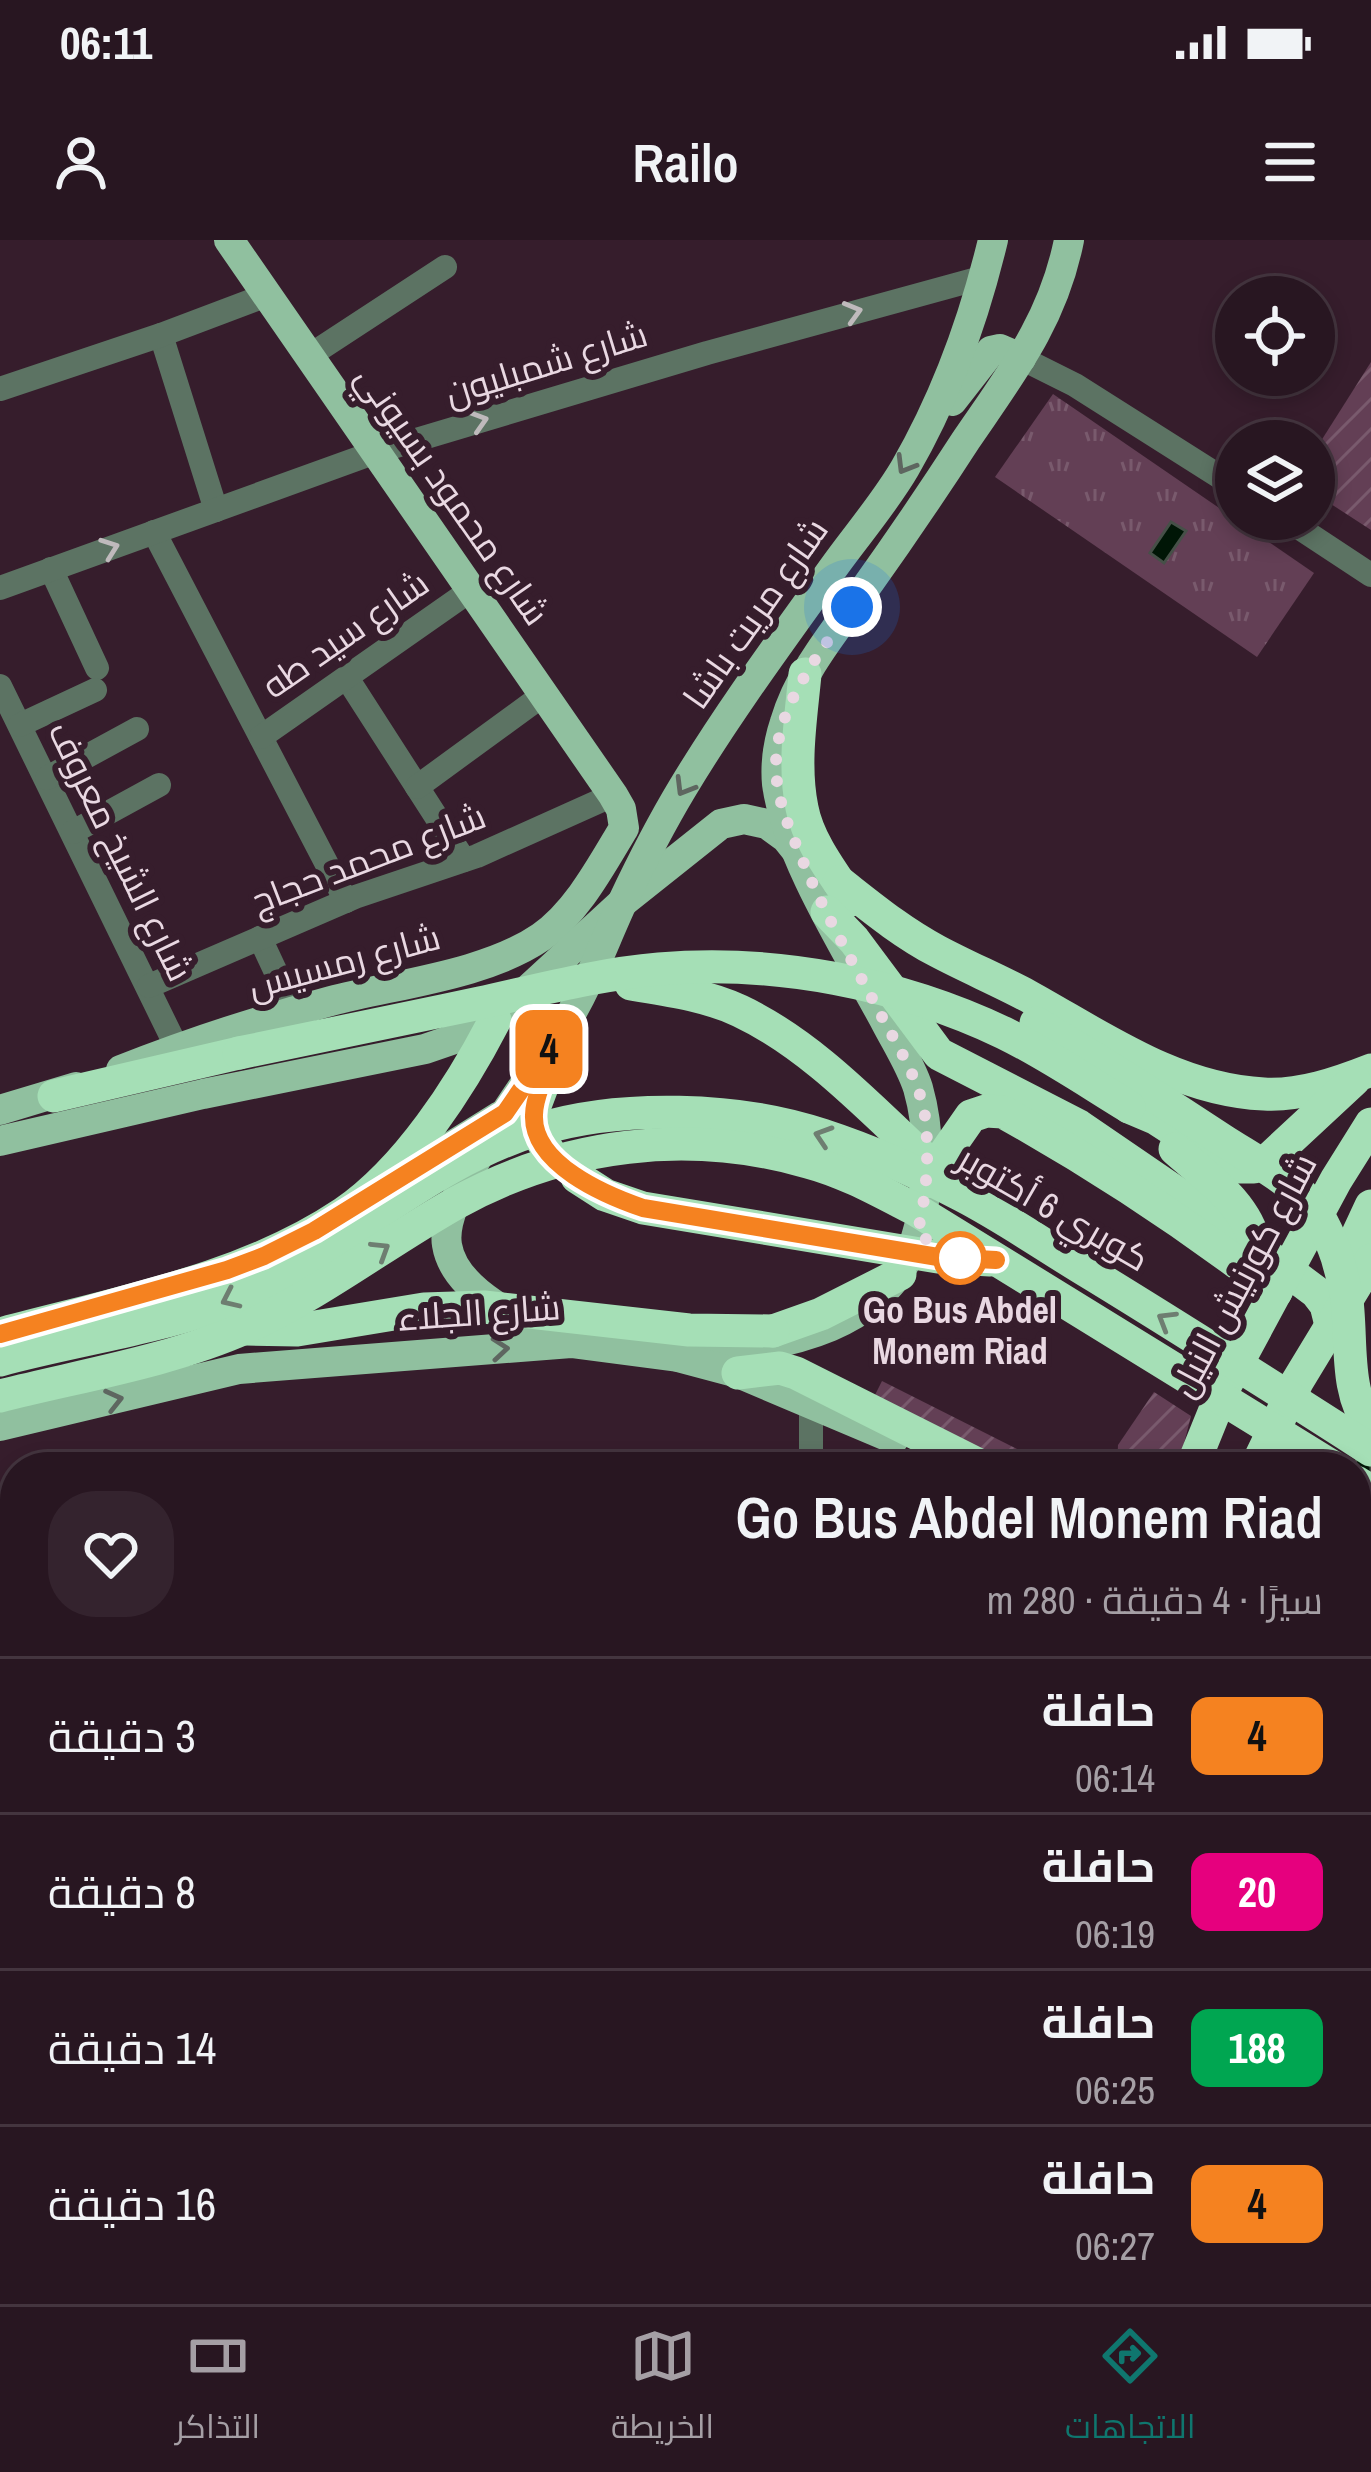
<!DOCTYPE html>
<html lang="ar">
<head>
<meta charset="utf-8">
<style>
	:root { --surface:#281621; --page:#34232e; --text:#f1f3f6; --muted:#a59fa5; --line:#44353f; --accent:#0f766e }
	body { margin:0; font-family:"Archivo Narrow",Cairo,sans-serif; background:var(--page); color:var(--text); direction:rtl; height:100vh; display:flex; flex-direction:column; font-size:45px; white-space:nowrap }
	* { box-sizing:border-box; margin:0 }
	p { font-size:39px; color:var(--muted) }
	.icon { flex:none; width:66px; height:66px; fill:none; stroke:currentColor; stroke-width:2; stroke-linecap:round; stroke-linejoin:round }
	.map { position:relative; flex:1; overflow:hidden; direction:ltr }
	.panel { position:absolute; left:0px; top:1212px; width:1371px; height:852px; display:flex; flex-direction:column; background:var(--surface); border-radius:48px 48px 0 0; box-shadow:0 6px 18px #0003,0 0 0 3px var(--line); direction:rtl }
	.panel>* { flex:none }
	.badge { padding:0 24px; border-radius:18px; font-size:42px; line-height:78px }
	.controls { position:absolute; left:1215px; top:36px; display:grid; gap:24px }
	.controls a { display:grid; place-items:center; width:120px; height:120px; border-radius:50%; background:var(--surface); box-shadow:0 6px 18px #0003,0 0 0 3px var(--line); font-size:60px }
	.you { position:absolute; width:60px; height:60px; margin:-30px; border:9px solid #fff; border-radius:50%; background:#1a73e8; box-shadow:0 0 0 18px #1a73e833 }
	.map>.badge { position:absolute; translate:-50% -50%; box-shadow:0 0 0 6px #fff }
	.round { display:grid; place-items:center; flex:none; width:126px; height:126px; border-radius:48px; background:var(--page) }
	.overview { display:flex; align-items:center; justify-content:space-between; height:204px; padding:0 48px }
	h1 { font-size:57px; font-weight:600; line-height:90px }
	ul { padding:0; list-style:none }
	li { display:flex; align-items:center; gap:36px; height:156px; padding:0 48px; border-top:3px solid var(--line) }
	li div { flex:1 }
	li b { display:block; font-size:45px }
	li em { font-style:normal }
	li .badge { min-width:132px; font-weight:700; text-align:center }
	.status { display:flex; justify-content:space-between; align-items:center; height:84px; padding:0 60px; background:var(--surface); direction:ltr }
	.status svg { height:33px; fill:currentColor }
	header { display:flex; justify-content:space-between; align-items:center; height:156px; padding:0 48px; background:var(--surface); font-size:54px; font-weight:600 }
	.menu { display:flex; justify-content:space-around; align-items:center; height:168px; border-top:3px solid var(--line); background:var(--surface); font-size:33px; color:var(--muted) }
	.menu a { display:grid; justify-items:center; gap:6px }
	.menu .active { color:var(--accent) }
	.map>svg:first-child { display:block }
	.park { fill:url(#park-tufts) }
	.garden { fill:url(#garden-furrows) }
	.water { fill:url(#water-ripples); stroke:#465048; stroke-width:3 }
	.lines { fill:none; stroke-linecap:round; stroke-linejoin:round }
	.ferry { stroke:#95e7b0; stroke-width:3; stroke-dasharray:15 12; stroke-linecap:butt }
	.minor { stroke:#5c7363; stroke-width:24 }
	.major { stroke:#90c09f; stroke-width:30 }
	.highway { stroke:#a5dfb6; stroke-width:33 }
	.highway-bridge { stroke:#a5dfb6; stroke-width:33 }
	.oneway { stroke:#bfbabc }
	.oneway2 { stroke:#5e6660 }
	.oneway3 { stroke:#6e7e71 }
	.line-casing { stroke:#fff; stroke-width:27 }
	.line { stroke:#f58220; stroke-width:18 }
	.walk { stroke:#e9d8e2; stroke-width:12; stroke-dasharray:0 21.6 }
	.stop-dot { fill:#fff; stroke:#f58220; stroke-width:6 }
	.labels { text-anchor:middle; dominant-baseline:central; stroke-width:12; stroke-linejoin:round; paint-order:stroke }
	.street-label { font-size:36px; fill:#e9d8e2; stroke:#361d2c }
	.stop-label { font-size:36px; font-weight:bold; fill:#e9d8e2; stroke:#361d2c }
</style>
</head>
<body>
<div class="status"><b>06:11</b><svg viewBox="0 0 49 12"><path d="M0 12V9h3v3zM5 12V6h3v6zM10 12V3h3v9zM15 12V0h3v12zM26 1h20v11H26zM47 4h2v5h-2z"/></svg></div>
<header><svg class="icon" aria-label="menu" viewBox="0 0 24 24"><path d="M4 6h16M4 12h16M4 18h16"/></svg>Railo<svg class="icon" aria-label="person" viewBox="0 0 24 24"><circle cx="12" cy="8" r="4"/><path d="M4 21q1-7 8-7t8 7"/></svg></header>
<div class="map">
<svg width="1371" height="2064" viewBox="0 0 1371 2064">
	<defs>
		<pattern id="park-tufts" width="24" height="20" patternUnits="userSpaceOnUse" patternTransform="scale(3)"><rect width="24" height="20" fill="#633f55"/><path d="M3 7l-1-3M5 7V3M7 7l1-3M15 17l-1-3M17 17v-4M19 17l1-3" fill="none" stroke="#795a6d"/></pattern>
		<pattern id="garden-furrows" width="10" height="10" patternUnits="userSpaceOnUse" patternTransform="scale(3)"><rect width="10" height="10" fill="#633f55"/><path d="M-1 1l2-2M0 10L10 0M9 11l2-2" fill="none" stroke="#795a6d"/></pattern>
		<pattern id="water-ripples" width="26" height="14" patternUnits="userSpaceOnUse" patternTransform="scale(3)"><rect width="26" height="14" fill="#001606"/><path d="M2 4q2-2 4 0t4 0M15 11q2-2 4 0t4 0" fill="none" stroke="#25372a"/></pattern>
	</defs>
	<rect width="100%" height="100%" fill="#361d2c"/>
	<path class="park" d="M1053 154 1314 333 1257 417 995 237Z"/>
	<g class="garden">
		<path d="M1371 122V290L1314 253V212Z"/>
		<path d="M882 1141 1029 1215 1023 1227H1001L872 1161Z"/>
		<path d="M1154 1152 1191 1176 1178 1227H1117L1118 1205Z"/>
	</g>
	<g class="water">
		<path d="M1171 282 1186 291 1164 323 1150 313Z"/>
		<path d="M1371 1198V2064H1010L1013 2049H1356V1227H1352Z"/>
	</g>
	<g class="lines">
		<path class="ferry" d="M1356 1674 1371 1661"/>
		<g class="minor">
			<path d="M161 95 216 270"/>
			<path d="M309 116 445 27"/>
			<path d="M1021 118 1075 145 1236 247"/>
			<path d="M0 149 161 95 267 55"/>
			<path d="M1286 279 1371 335"/>
			<path d="M154 292 346 661"/>
			<path d="M51 329 97 428"/>
			<path d="M0 348 376 212 707 113 984 37"/>
			<path d="M347 438 464 620"/>
			<path d="M0 446 177 808"/>
			<path d="M20 485 95 450"/>
			<path d="M261 497 471 350"/>
			<path d="M47 538 137 489"/>
			<path d="M417 547 543 455"/>
			<path d="M73 592 159 545"/>
			<path d="M260 698 294 771"/>
			<path d="M149 746 355 657 477 616 613 555"/>
			<path d="M811 1227V1163"/>
			<path d="M0 2027 25 2064"/>
			<path d="M831 2049 834 2064"/>
		</g>
		<g class="major">
			<path d="M952 161 991 111 1000 109 1021 118"/>
			<path d="M121 830C189 803 260 780 331 761 395 744 486 735 541 697 577 672 601 626 624 588L621 569 613 555 229 0"/>
			<path d="M0 870 76 847"/>
			<path d="M0 901 203 854 425 809 457 798 495 780 623 662 721 584 744 579 767 584 786 598 794 608"/>
			<path d="M383 949 500 876"/>
			<path d="M571 1103C530 1085 455 1055 447 1005 438 954 537 831 565 784 589 745 604 702 623 661 641 623 661 584 682 549 727 474 780 402 831 331 855 297 884 264 905 228 946 157 974 79 993 0"/>
			<path d="M678 1117C773 1106 894 1097 920 983 930 940 930 890 918 848 911 826 897 804 886 783 851 717 787 618 777 544 775 522 778 503 785 482 800 432 834 392 864 350 899 301 933 251 966 200 1011 134 1053 81 1069 0"/>
			<path d="M0 1186 239 1129 571 1103 678 1117 738 1133 894 1199"/>
		</g>
		<g class="highway">
			<path d="M805 434C801 478 793 524 802 568 808 601 833 633 851 660"/>
			<path d="M839 642C871 667 901 692 937 711 967 727 998 740 1028 756 1102 797 1176 850 1264 854 1300 856 1338 843 1371 830"/>
			<path d="M827 672 854 700 939 814 1079 886 1256 1007 1316 1052 1326 1065 1331 1085"/>
			<path d="M54 856 239 813"/>
			<path d="M1129 867 1155 878 1217 918 1236 927H1254L1269 919 1354 840"/>
			<path d="M1175 909C1205 936 1247 963 1255 1005"/>
			<path d="M549 912 535 889 533 871 565 786"/>
			<path d="M925 942 971 876 986 871 1003 872C1098 925 1190 986 1276 1052"/>
			<path d="M1348 1044 1358 994 1371 966"/>
			<path d="M773 1091 821 1074 900 1034"/>
			<path d="M0 1094C115 1063 243 1041 344 973 407 930 461 846 495 780"/>
			<path d="M738 1133 780 1128 796 1133 983 1227"/>
			<path d="M1192 1227 1224 1148 1336 940 1371 884"/>
			<path d="M1256 1227 1297 1142 1371 1020"/>
			<path d="M1356 1242 1371 1251"/>
			<path d="M918 2064 922 2049"/>
			<path d="M948 2064 952 2049"/>
		</g>
		<g class="highway-bridge">
			<path d="M631 744C668 750 706 755 740 771 816 807 877 876 938 931"/>
			<path d="M1036 783C1100 821 1162 860 1224 901 1252 919 1284 936 1307 960 1321 976 1330 997 1337 1017 1340 1028 1344 1041 1346 1053 1353 1096 1343 1151 1371 1187"/>
			<path d="M239 813C320 796 400 780 480 763 539 750 599 734 659 729 774 719 899 743 1004 793 1047 814 1088 842 1129 867"/>
			<path d="M577 937 605 955 643 968 938 1017 990 1020"/>
			<path d="M246 1089 297 1090 424 1069 484 1067 689 1090 773 1091"/>
			<path d="M0 1120C70 1101 142 1091 211 1068 231 1061 250 1050 268 1041 359 994 437 920 536 890 619 864 739 867 822 895 871 911 918 932 963 956 1009 980 1051 1010 1095 1036 1188 1093 1279 1151 1371 1210"/>
			<path d="M0 1156C79 1136 171 1121 245 1088 320 1054 385 1003 456 963 565 903 688 888 808 922 846 932 881 952 916 970L1333 1227"/>
		</g>
	</g>
	<defs><path id="oneway-chevron" d="M-2-3.5L2.5 0L-2 3.5" fill="none" stroke-width="1.6" stroke-linecap="round" stroke-linejoin="round" transform="scale(3)"/></defs>
	<g class="oneway">
		<use href="#oneway-chevron" transform="translate(853 72) rotate(-16)"/>
		<use href="#oneway-chevron" transform="translate(479 181) rotate(-17)"/>
		<use href="#oneway-chevron" transform="translate(110 308) rotate(-20)"/>
	</g>
	<g class="oneway2">
		<use href="#oneway-chevron" transform="translate(905 225) rotate(121)"/>
		<use href="#oneway-chevron" transform="translate(684 547) rotate(121)"/>
		<use href="#oneway-chevron" transform="translate(500 1109) rotate(-5)"/>
		<use href="#oneway-chevron" transform="translate(114 1160) rotate(-14)"/>
	</g>
	<g class="oneway3">
		<use href="#oneway-chevron" transform="translate(823 896) rotate(-162)"/>
		<use href="#oneway-chevron" transform="translate(381 1010) rotate(-32)"/>
		<use href="#oneway-chevron" transform="translate(230 1059) rotate(155)"/>
		<use href="#oneway-chevron" transform="translate(1166 1080) rotate(-149)"/>
	</g>
	<g class="lines">
		<defs>
			<path id="line" d="M0 1094 227 1030 264 1016 314 991 505 873 565 786C557 809 534 852 534 875 532 924 605 955 643 968L938 1017 996 1020"/>
		</defs>
		<use href="#line" class="line-casing"/>
		<use href="#line" class="line"/>
		<path class="walk" d="M852 367C820 413 778 463 776 522 775 556 789 588 802 619 824 673 854 724 881 775 899 809 923 845 926 885 929 921 926 960 917 994L960 1018"/>
	</g>
	<circle class="stop-dot" cx="960" cy="1018" r="24"/>
	<g class="labels">
		<g class="street-label">
			<text transform="translate(546 123) rotate(-17)">شارع شمبليون</text>
			<text transform="translate(453 255) rotate(55)">شارع محمود بسيوني</text>
			<text transform="translate(755 373) rotate(-55)">شارع مريت باشا</text>
			<text transform="translate(345 394) rotate(-35)">شارع سيد طه</text>
			<text transform="translate(121 611) rotate(64)">شارع الشيخ معروف</text>
			<text transform="translate(368 618) rotate(-21)">شارع محمد حجاج</text>
			<text transform="translate(344 721) rotate(-15)">شارع رمسيس</text>
			<text transform="translate(1054 968) rotate(30)">كوبري 6 أكتوبر</text>
			<text transform="translate(1243 1035) rotate(-62)">شارع كورنيش النيل</text>
			<text transform="translate(479 1072) rotate(-4)">شارع الجلاء</text>
		</g>
		<g class="stop-label">
			<text x="960" y="1070">Go Bus Abdel<tspan x="960" dy="41">Monem Riad</tspan></text>
		</g>
	</g>
</svg>
<div class="controls">
<a><svg class="icon" aria-label="locate" viewBox="0 0 24 24"><circle cx="12" cy="12" r="6"/><path d="M12 2v4M12 18v4M2 12h4M18 12h4"/></svg></a>
<a><svg class="icon" aria-label="layers" viewBox="0 0 24 24"><path d="M12 4l9 5-9 5-9-5zM3 14l9 5 9-5"/></svg></a>
</div>
<div class="you" style="left:852px;top:367px"></div>
<b class="badge" style="left:549px;top:809px;background:#f58220;color:#111">4</b>
<section class="panel">
<div class="overview"><div><h1>Go Bus Abdel Monem Riad</h1><p>سيرًا · 4 دقيقة · 280 m</p></div><a class="round"><svg class="icon" aria-label="heart" viewBox="0 0 24 24"><path d="M12 20l-8-8c-3-5 5-10 8-4 3-6 11-1 8 4z"/></svg></a></div>
<ul>
<li><span class="badge" style="background:#f58220;color:#111">4</span><div><b>حافلة</b><p>06:14</p></div><em>3 دقيقة</em></li>
<li><span class="badge" style="background:#e6007e;color:#fff">20</span><div><b>حافلة</b><p>06:19</p></div><em>8 دقيقة</em></li>
<li><span class="badge" style="background:#00a651;color:#fff">188</span><div><b>حافلة</b><p>06:25</p></div><em>14 دقيقة</em></li>
<li><span class="badge" style="background:#f58220;color:#111">4</span><div><b>حافلة</b><p>06:27</p></div><em>16 دقيقة</em></li>
</ul>
</section>
</div>
<nav class="menu">
<a class="active"><svg class="icon" aria-label="directions" viewBox="0 0 24 24"><path d="M12 3l9 9-9 9-9-9zM9 14v-3h6M13 9l2 2-2 2"/></svg>الاتجاهات</a>
<a><svg class="icon" aria-label="map" viewBox="0 0 24 24"><path d="M3 6l6-2 6 2 6-2v14l-6 2-6-2-6 2zM9 4v14M15 6v14"/></svg>الخريطة</a>
<a><svg class="icon" aria-label="tickets" viewBox="0 0 24 24"><path d="M3 7h18v10H3zM15 7v10"/></svg>التذاكر</a>
</nav>
</body>
</html>
